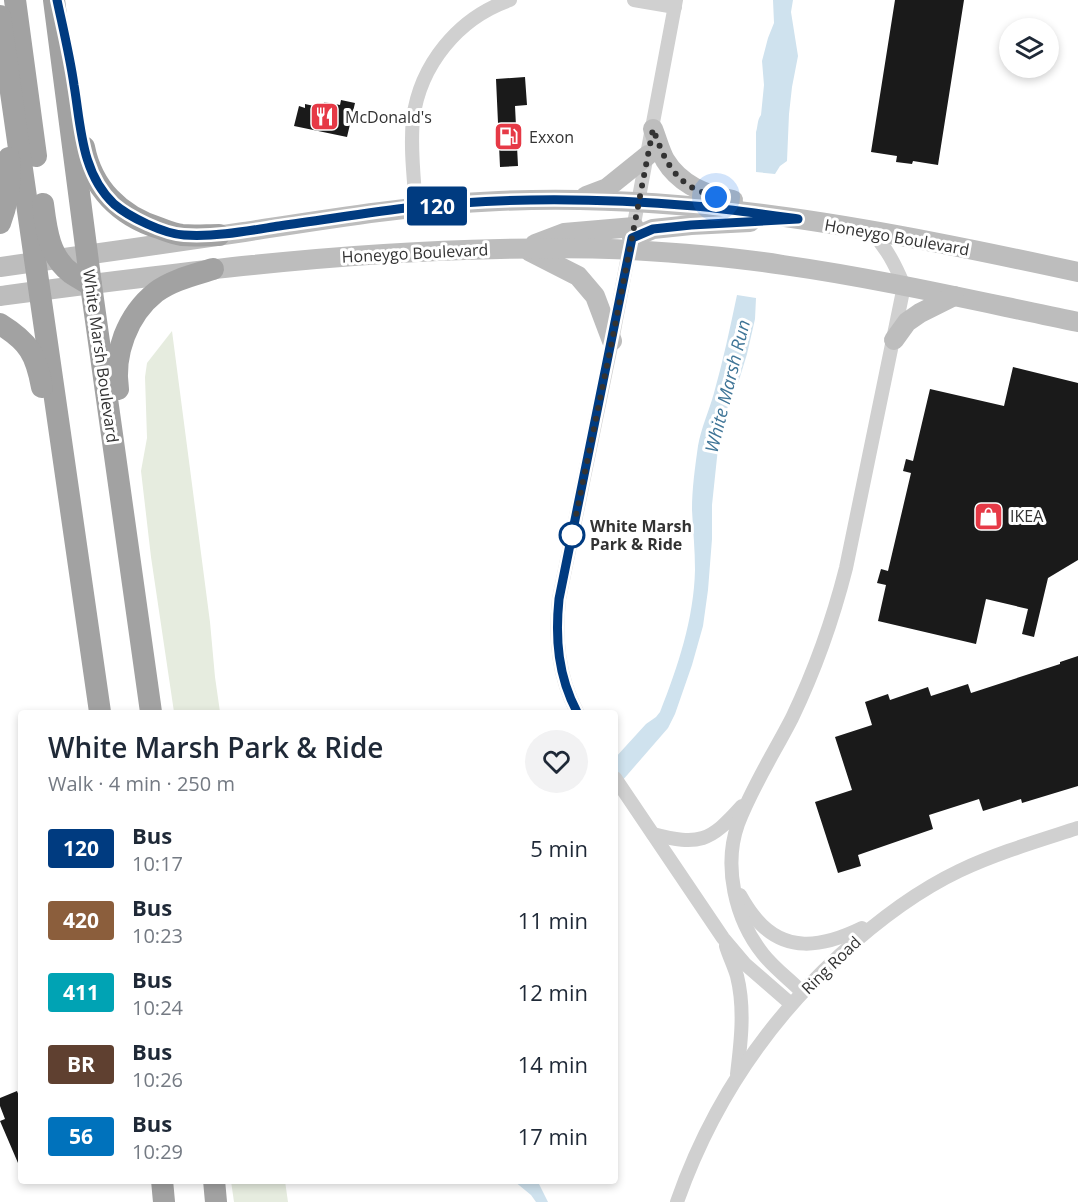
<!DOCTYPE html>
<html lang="en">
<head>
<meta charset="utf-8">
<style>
	:root { --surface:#fff; --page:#f2f2f3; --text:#1f2937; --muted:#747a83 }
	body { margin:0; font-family:"Open Sans",sans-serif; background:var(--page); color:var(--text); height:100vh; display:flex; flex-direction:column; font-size:22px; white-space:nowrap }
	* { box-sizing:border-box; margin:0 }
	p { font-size:20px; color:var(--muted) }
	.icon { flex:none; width:33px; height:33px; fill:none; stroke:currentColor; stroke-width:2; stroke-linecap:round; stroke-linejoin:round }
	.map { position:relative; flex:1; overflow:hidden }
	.panel { position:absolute; left:18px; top:710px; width:600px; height:474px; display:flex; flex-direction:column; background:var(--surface); border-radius:6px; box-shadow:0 3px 9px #0003 }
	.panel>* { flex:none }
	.badge { padding:0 12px; border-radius:4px; font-size:21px; line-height:39px }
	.tools { position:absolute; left:999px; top:18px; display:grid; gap:12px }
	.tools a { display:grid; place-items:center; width:60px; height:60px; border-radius:50%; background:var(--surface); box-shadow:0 3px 9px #0003; font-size:30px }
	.you { position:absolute; width:30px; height:30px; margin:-15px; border:4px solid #fff; border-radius:50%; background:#1a73e8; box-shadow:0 0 0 9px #1a73e833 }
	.map>.badge { position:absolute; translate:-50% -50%; box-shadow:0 0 0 3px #fff }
	.round { display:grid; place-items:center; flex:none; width:63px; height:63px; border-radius:32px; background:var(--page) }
	.overview { display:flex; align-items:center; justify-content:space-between; height:102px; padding:0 30px }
	h1 { font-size:28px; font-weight:600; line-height:45px }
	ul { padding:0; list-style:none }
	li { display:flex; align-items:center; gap:18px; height:72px; padding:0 30px }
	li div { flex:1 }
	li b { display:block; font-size:22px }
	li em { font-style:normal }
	li .badge { min-width:66px; font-weight:700; text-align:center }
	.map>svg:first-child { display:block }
	.green { fill:#e6ecdf }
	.water { fill:#cfe2ee }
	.building { fill:#1a1a1a }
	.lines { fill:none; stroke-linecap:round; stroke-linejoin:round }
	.minor { stroke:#d0d0d0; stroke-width:14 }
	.secondary { stroke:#bdbdbd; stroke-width:20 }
	.trunk { stroke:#a2a2a2; stroke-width:22 }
	.line-casing { stroke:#fff; stroke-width:14 }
	.line { stroke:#003b80; stroke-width:9 }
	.walk { stroke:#333; stroke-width:6; stroke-dasharray:0 10.8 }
	.stop-dot { fill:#fff; stroke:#003b80; stroke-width:3 }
	.labels { text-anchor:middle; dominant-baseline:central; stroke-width:6; stroke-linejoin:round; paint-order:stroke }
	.poi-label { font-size:16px; fill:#333; stroke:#fff; text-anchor:start }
	.street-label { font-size:16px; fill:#333; stroke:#fff }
	.stop-label { font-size:16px; font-weight:bold; fill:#333; stroke:#fff; text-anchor:start }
	.water-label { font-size:18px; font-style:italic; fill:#3f7597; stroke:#fff }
</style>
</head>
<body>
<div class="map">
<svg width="1078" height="1202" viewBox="0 0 1078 1202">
	<rect width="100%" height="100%" fill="#fff"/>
	<g class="green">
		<path d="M172 331 210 622 215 677 220 712H174L151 557 141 471 147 438 145 377 147 363Z"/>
		<path d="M231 1181H285L288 1202H234Z"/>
	</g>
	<g class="water">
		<path d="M773 0H793L791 12 798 56 792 87 789 114 787 161 780 166 775 174 756 172V132C758 126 757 120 761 115L764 85 762 61 768 38 774 23Z"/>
		<path d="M737 295 756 298 755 319 747 354 739 380 732 394 726 412 718 448 712 505V539L708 590 703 626 692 665 675 714 668 728 615 789V758L646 724 656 717 660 712C678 667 694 618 695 570 695 550 693 530 692 510 692 489 695 467 698 446 701 428 709 411 714 393 723 361 730 328 737 295Z"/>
		<path d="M514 1181H535L539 1184 548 1202H536L531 1195Z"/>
	</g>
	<g class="building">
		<path d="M895 0H964L938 165 913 161 912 164 896 162 897 156 871 152Z"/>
		<path d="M525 77 527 105 515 106 518 166 500 167 496 79Z"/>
		<path d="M341 100 355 103 347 137 294 126 299 106 305 108V104L323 108 324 102 340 105Z"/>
		<path d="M1013 367 1078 383V560L1048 578 1034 637 1022 634 1028 609 986 599 976 644 878 621 886 585 877 583 881 569 888 571 911 473 903 471 906 459 913 461 930 389 1004 406Z"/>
		<path d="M1078 656V786L1022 803 1021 799 983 811 979 799 929 815 933 829 858 855 861 866 838 873 815 802 852 790 835 737 872 725 865 702 888 694 890 700 928 687 931 696 968 684 971 693 1060 664V662Z"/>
		<path d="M17 1091 21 1101V1170L0 1121 5 1119 0 1106V1098Z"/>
	</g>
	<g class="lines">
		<g class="minor">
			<path d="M634 0 675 7"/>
			<path d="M416 207C414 179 410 148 413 119 420 65 458 18 510 0"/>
			<path d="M577 712C558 676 555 639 559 599L612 341 676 0"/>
			<path d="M615 778 723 938 745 964 791 1004"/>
			<path d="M653 834C699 846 710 842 742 806"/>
			<path d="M740 895C744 902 748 909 753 915 783 955 823 947 862 928"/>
			<path d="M726 946C729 956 734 966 737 976 745 1008 741 1042 737 1074"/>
			<path d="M802 992C789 979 774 968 763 954 735 919 723 866 738 824 752 787 774 753 792 718 815 670 833 619 846 568L904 286C895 264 887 249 871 231"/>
			<path d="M677 1202C711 1105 765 1024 840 955 876 922 915 892 959 871 997 853 1038 841 1078 828"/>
		</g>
		<g class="secondary">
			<path d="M653 129C657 139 660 151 665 160 680 185 706 195 733 200"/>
			<path d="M586 196 607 188 648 155"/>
			<path d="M632 238 653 229 691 225 750 222"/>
			<path d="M535 244 564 233 634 227"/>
			<path d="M529 251 578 276 595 296 612 341"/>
			<path d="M0 267C81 256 163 244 244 232 328 219 413 205 499 201 694 192 888 231 1078 272"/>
			<path d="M0 296C167 274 332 252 500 249 543 248 588 247 631 250 682 253 733 257 783 265 882 279 980 302 1078 322"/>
			<path d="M894 340 907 322 920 313 954 296"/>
		</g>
		<g class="trunk">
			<path d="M15 0 36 156"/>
			<path d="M54 0 91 285 151 712"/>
			<path d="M0 16 100 712"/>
			<path d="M84 147C92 188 120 216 159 228 167 231 174 234 182 235 194 236 207 235 219 235"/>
			<path d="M43 204C46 228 49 257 71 273 77 277 84 281 91 285"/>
			<path d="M0 223C8 202 11 180 9 158"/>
			<path d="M0 324C29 342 36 354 42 387"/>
			<path d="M118 389C113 354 127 315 156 292 172 280 194 275 213 269"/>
			<path d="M162 1180 164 1202"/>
			<path d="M214 1180 216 1202"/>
		</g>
	</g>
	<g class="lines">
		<defs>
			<path id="line" d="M57 0C63 28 70 57 74 85 81 126 81 173 114 204 129 217 164 234 184 235 216 237 247 231 279 226 324 220 370 212 415 207 507 197 601 198 694 206 729 209 763 214 798 219L691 225 653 229 632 238 559 599C555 639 558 676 577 712"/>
		</defs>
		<use href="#line" class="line-casing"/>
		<use href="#line" class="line"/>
		<path class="walk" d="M572 535 612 341 653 129C662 152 669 174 693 188 700 192 708 194 716 197"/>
	</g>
	<defs>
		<symbol id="restaurant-square" viewBox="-11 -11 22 22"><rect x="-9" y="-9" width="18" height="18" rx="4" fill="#e63946" stroke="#fff"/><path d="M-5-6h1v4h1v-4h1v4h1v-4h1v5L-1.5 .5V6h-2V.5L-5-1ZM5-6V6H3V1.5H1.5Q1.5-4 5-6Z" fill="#fff"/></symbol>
		<symbol id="fuel-square" viewBox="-11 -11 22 22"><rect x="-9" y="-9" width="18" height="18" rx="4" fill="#e63946" stroke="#fff"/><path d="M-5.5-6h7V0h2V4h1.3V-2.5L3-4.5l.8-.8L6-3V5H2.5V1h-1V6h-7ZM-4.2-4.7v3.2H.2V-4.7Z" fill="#fff"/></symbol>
		<symbol id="shop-square" viewBox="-11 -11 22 22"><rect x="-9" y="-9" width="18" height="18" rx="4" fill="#e63946" stroke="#fff"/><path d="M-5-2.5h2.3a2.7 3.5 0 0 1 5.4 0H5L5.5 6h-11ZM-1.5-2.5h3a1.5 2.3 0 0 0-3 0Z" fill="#fff"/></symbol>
	</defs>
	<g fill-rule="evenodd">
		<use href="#restaurant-square" x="308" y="100" width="33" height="33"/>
		<use href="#fuel-square" x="492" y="120" width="33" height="33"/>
		<use href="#shop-square" x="972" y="500" width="33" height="33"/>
	</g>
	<circle class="stop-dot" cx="572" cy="535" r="12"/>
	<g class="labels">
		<g class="poi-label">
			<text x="345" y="117">McDonald's</text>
			<text x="529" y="137">Exxon</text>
			<text x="1010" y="516">IKEA</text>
		</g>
		<g class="street-label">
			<text transform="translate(897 237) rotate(10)">Honeygo Boulevard</text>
			<text transform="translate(415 253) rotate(-3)">Honeygo Boulevard</text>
			<text transform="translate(101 356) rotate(82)">White Marsh Boulevard</text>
			<text transform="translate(831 965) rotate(-44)">Ring Road</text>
		</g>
		<g class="stop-label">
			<text x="590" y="526">White Marsh<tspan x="590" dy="18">Park &amp; Ride</tspan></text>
		</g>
		<g class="water-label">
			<text transform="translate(727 386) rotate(-76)">White Marsh Run</text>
		</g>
	</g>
</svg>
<div class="tools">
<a><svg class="icon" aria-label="layers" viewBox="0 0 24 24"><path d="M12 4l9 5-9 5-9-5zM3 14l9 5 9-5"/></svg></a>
</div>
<div class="you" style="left:716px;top:197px"></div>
<b class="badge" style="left:437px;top:206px;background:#003b80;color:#fff">120</b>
<section class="panel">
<div class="overview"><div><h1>White Marsh Park &amp; Ride</h1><p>Walk · 4 min · 250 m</p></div><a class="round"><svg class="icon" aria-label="heart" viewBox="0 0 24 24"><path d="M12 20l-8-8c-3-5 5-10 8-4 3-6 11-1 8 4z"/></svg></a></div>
<ul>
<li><span class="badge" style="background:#003b80;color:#fff">120</span><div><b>Bus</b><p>10:17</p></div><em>5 min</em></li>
<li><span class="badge" style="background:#8b5e3c;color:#fff">420</span><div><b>Bus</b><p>10:23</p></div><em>11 min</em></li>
<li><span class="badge" style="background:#00a3b4;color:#fff">411</span><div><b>Bus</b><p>10:24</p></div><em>12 min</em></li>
<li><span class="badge" style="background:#5f4030;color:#fff">BR</span><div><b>Bus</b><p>10:26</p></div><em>14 min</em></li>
<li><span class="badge" style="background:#0072bc;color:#fff">56</span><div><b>Bus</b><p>10:29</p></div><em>17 min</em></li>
</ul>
</section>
</div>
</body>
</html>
